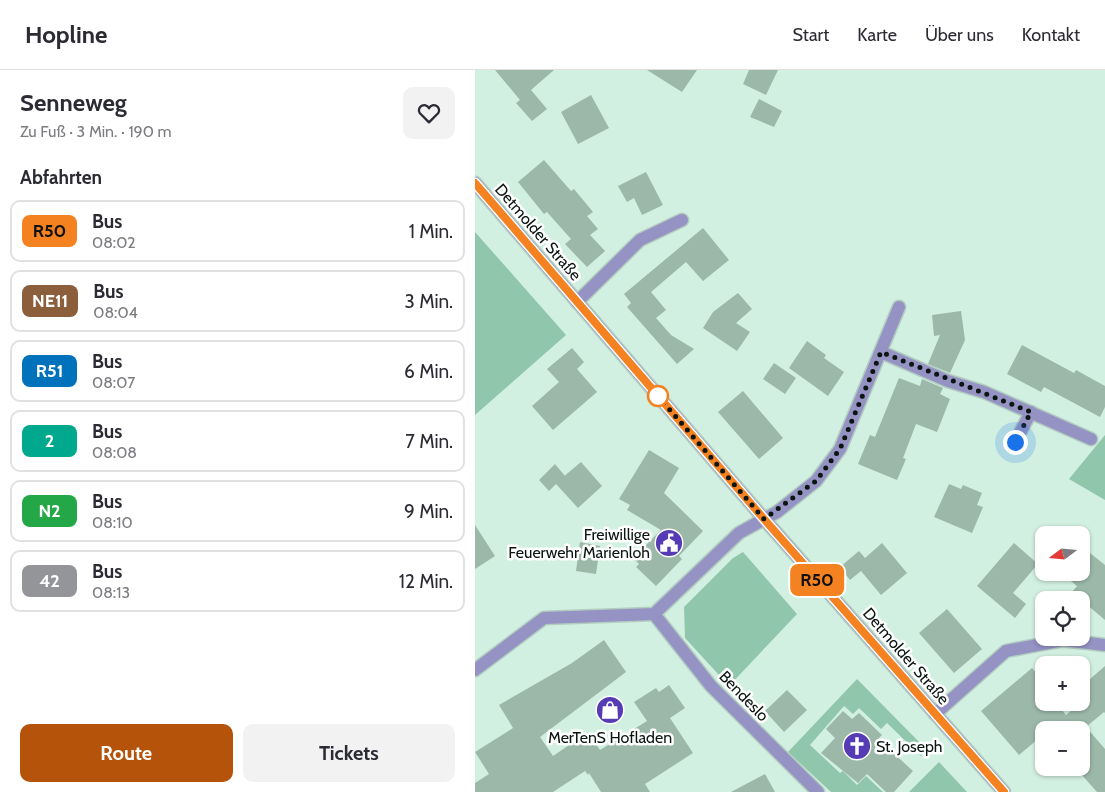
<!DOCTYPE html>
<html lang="de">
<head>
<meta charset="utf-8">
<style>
	:root { --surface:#fff; --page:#f2f2f3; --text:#2b2b33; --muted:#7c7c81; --line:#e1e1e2; --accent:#b45309 }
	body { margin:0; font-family:Cabin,sans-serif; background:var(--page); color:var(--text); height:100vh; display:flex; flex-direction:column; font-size:19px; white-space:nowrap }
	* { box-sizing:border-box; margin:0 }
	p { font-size:16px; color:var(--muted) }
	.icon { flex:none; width:28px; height:28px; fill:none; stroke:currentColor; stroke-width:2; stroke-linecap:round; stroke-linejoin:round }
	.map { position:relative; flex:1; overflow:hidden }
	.panel { display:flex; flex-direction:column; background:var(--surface); width:475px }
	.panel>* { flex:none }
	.badge { padding:0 10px; border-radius:8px; font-size:18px; line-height:32px }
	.needle { width:32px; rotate:254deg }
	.fabs { position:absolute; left:560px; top:456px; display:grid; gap:10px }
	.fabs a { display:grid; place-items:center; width:55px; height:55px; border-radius:10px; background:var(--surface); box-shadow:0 1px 4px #0004; font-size:25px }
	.you { position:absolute; width:25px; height:25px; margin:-12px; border:4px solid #fff; border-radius:50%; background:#1a73e8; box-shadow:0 0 0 8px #1a73e833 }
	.map>.badge { position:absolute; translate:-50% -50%; box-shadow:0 0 0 2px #fff }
	h2 { padding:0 20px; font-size:19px; line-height:45px }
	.round { display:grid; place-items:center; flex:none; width:52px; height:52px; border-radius:10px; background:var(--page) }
	.overview { display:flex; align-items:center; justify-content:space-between; height:85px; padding:0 20px }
	h1 { font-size:24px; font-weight:700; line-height:38px }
	.button { display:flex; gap:10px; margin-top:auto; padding:10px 20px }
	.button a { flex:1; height:58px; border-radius:10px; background:var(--accent); color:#fff; font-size:20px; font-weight:700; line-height:58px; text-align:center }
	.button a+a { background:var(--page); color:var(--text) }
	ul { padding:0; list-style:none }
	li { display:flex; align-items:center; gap:15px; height:62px; margin:0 10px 8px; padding:0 10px; border:2px solid var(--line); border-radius:10px }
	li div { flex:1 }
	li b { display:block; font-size:19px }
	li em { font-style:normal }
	li .badge { min-width:55px; font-weight:700; text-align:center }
	header { display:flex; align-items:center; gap:30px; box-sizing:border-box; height:70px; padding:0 25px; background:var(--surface); border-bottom:1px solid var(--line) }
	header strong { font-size:24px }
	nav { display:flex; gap:28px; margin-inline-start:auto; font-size:18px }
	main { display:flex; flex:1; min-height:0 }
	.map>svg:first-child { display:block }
	.green { fill:#90c7ac }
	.building { fill:#9bb8a9 }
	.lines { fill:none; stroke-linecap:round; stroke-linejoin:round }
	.minor-casing { stroke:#b2cdc0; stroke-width:15 }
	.tertiary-casing { stroke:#b2cdc0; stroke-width:15 }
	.minor { stroke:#9592c4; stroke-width:12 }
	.tertiary { stroke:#9592c4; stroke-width:12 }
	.line-casing { stroke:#fff; stroke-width:11 }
	.line { stroke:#f58220; stroke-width:8 }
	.walk { stroke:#0b1611; stroke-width:5; stroke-dasharray:0 9 }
	.stop-dot { fill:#fff; stroke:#f58220; stroke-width:2.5 }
	.labels { text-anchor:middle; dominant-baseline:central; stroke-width:5; stroke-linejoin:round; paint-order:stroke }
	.street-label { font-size:16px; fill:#0b1611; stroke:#fff }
	.poi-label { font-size:16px; fill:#0b1611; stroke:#fff; text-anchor:end }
</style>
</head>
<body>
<header>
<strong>Hopline</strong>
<nav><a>Start</a><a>Karte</a><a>Über uns</a><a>Kontakt</a></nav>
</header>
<main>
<section class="panel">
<div class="overview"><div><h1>Senneweg</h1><p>Zu Fuß · 3 Min. · 190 m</p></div><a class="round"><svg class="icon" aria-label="heart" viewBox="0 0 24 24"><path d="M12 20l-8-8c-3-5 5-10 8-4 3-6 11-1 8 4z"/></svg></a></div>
<h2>Abfahrten</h2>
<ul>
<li><span class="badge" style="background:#f58220;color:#111">R50</span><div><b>Bus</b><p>08:02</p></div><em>1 Min.</em></li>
<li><span class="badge" style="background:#8b5e3c;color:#fff">NE11</span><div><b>Bus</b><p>08:04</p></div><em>3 Min.</em></li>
<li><span class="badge" style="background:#0072bc;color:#fff">R51</span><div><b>Bus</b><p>08:07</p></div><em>6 Min.</em></li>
<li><span class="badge" style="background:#00a88e;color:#fff">2</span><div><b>Bus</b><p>08:08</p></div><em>7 Min.</em></li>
<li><span class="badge" style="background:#24a847;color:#fff">N2</span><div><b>Bus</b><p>08:10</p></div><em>9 Min.</em></li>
<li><span class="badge" style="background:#949599;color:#fff">42</span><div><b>Bus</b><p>08:13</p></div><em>12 Min.</em></li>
</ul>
<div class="button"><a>Route</a><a>Tickets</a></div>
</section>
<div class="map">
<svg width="630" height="722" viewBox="0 0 630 722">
	<rect width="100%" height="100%" fill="#d2f0e1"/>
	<g class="green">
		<path d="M0 162 91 265 0 345Z"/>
		<path d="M630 365V430L594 409Z"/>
		<path d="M268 482 322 544 254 616 210 568 209 537 258 488Z"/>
		<path d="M382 609 452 680 446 686 412 653 406 659 384 638 378 644 369 636 335 675 365 703 368 701 382 715 391 706 408 722H356L313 682Z"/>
		<path d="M464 692 492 722H434Z"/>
	</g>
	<g class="building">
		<path d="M20 0H79L56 20 72 39 57 51 41 33 45 30Z"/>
		<path d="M172 0H222L207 22Z"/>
		<path d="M274 0H303L291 25 268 14Z"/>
		<path d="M116 25 134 58 103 74 86 42Z"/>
		<path d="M284 29 307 41 299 57 275 47Z"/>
		<path d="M69 90 96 121 99 119 118 142 112 146 123 159 115 165 130 181 112 197 90 174 96 169 72 142 69 144 43 112Z"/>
		<path d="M171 102 188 135 167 145 159 128 152 132 143 116Z"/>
		<path d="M228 158 254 190 228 211 211 192 176 222 191 240 181 248 196 265 219 279 202 294 152 237 156 233 149 224Z"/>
		<path d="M263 223 277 239 261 253 275 262 262 281 228 258 238 242Z"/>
		<path d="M486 241 490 270 475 303 453 294 465 265 459 266 457 245Z"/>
		<path d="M332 271 351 285 349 288 369 302 353 326 314 298Z"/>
		<path d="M547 275 599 303 601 300 630 316V337L625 347 569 317 566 322 532 304Z"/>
		<path d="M97 278 109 292 102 299 122 322 78 360 57 336 84 312 72 299Z"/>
		<path d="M299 293 321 308 310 324 288 309Z"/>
		<path d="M424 308 445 316 447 309 468 318 465 324 475 329 462 362 441 354 428 388 431 389 422 410 383 394 395 365 400 367Z"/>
		<path d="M268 321 308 368 284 389 243 342Z"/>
		<path d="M174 380 204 398 189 423 228 461 204 486 207 489 181 516 161 497 164 494 158 488 186 460 152 440 155 435 144 429Z"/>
		<path d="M106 392 127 416 103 438 81 414 74 421 64 410 80 394 90 406 87 408Z"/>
		<path d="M474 414 486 419 488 415 507 423 502 435 508 437 497 463 459 447Z"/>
		<path d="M0 455 20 486 0 499Z"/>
		<path d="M105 472 125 476 121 504 101 501Z"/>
		<path d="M407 473 432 503 406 525 386 501 375 510 365 497 384 481 390 488Z"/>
		<path d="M539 473 563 494 538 523 551 534 540 548 502 516Z"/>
		<path d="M606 476 630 495V550L597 522 602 516 585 502H606Z"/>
		<path d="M472 539 507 579 479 603 444 563Z"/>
		<path d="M129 570 151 602 65 667 78 686 113 662 125 680 172 651 159 632 181 618 184 622 194 615 210 638 195 648 218 683 170 714 175 722H126L114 703 113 705 110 701 78 722H0V713L14 704 0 682 38 658 24 635 97 593Z"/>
		<path d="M630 596V643L629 642 611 657 630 679V722H622L606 704V660H569V664L544 685 506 641 557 598 569 612V632H580L591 645 614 625 607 616Z"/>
		<path d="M312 620 332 640 309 662 290 641Z"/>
		<path d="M368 641 377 649 384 643 407 665 403 669 438 701 419 722H411L392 704 383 713 346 683 360 668 351 659Z"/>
		<path d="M290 704 300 722H256Z"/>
	</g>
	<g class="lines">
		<defs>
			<g id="minor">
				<path d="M102 232 165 170 207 150"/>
				<path d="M406 282 473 311 509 322 616 369"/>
				<path d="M540 372 556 342"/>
				<path d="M179 544 236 616 343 722"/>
				<path d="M0 600 69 548 179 544 264 463 302 442 341 411 365 379 424 237"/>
				<path d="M460 644 531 581 588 570 630 575"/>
			</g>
			<path id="tertiary" d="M0 113 289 449 529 722"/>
		</defs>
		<use href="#minor" class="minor-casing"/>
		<use href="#tertiary" class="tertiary-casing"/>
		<use href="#minor" class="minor"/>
		<use href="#tertiary" class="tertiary"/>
	</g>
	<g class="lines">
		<defs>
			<path id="line" d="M0 113 289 449 529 722"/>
		</defs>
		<use href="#line" class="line-casing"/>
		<use href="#line" class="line"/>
		<path class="walk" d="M183 326 289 449 341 411 365 379 406 282 556 342 540 372"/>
	</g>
	<defs>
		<symbol id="civic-disc" viewBox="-11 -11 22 22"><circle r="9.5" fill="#553cb4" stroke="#fff"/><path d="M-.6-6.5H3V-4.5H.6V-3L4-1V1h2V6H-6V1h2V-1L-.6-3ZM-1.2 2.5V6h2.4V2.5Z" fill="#fff"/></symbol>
		<symbol id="shop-disc" viewBox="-11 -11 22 22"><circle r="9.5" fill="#553cb4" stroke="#fff"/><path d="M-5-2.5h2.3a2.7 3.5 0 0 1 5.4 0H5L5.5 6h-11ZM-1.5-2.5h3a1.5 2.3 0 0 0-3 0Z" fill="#fff"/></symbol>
		<symbol id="church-disc" viewBox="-11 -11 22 22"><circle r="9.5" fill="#553cb4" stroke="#fff"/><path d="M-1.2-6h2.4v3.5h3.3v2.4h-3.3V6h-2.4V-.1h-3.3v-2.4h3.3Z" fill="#fff"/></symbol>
	</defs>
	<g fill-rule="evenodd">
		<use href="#civic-disc" x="178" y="457" width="32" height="32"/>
		<use href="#shop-disc" x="119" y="624" width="32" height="32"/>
		<use href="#church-disc" x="366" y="660" width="32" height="32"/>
	</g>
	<circle class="stop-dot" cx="183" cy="326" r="10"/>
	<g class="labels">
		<g class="street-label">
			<text transform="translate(63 162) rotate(49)">Detmolder Straße</text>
			<text transform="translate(431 586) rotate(49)">Detmolder Straße</text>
			<text transform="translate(269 626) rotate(46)">Bendeslo</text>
		</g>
		<g class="poi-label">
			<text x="175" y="464">Freiwillige<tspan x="175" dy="18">Feuerwehr Marienloh</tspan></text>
			<text x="135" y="667" text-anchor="middle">MerTenS Hofladen</text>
			<text x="401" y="676" text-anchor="start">St. Joseph</text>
		</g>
	</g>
</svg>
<div class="fabs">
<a><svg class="needle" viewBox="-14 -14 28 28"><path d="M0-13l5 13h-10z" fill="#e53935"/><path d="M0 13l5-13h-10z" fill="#7c7c81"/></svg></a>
<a><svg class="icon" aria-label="locate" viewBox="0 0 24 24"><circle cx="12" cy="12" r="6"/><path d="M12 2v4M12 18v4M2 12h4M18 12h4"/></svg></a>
<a>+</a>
<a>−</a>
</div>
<div class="you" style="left:540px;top:372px"></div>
<b class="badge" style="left:342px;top:510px;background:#f58220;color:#111">R50</b>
</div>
</main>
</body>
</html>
